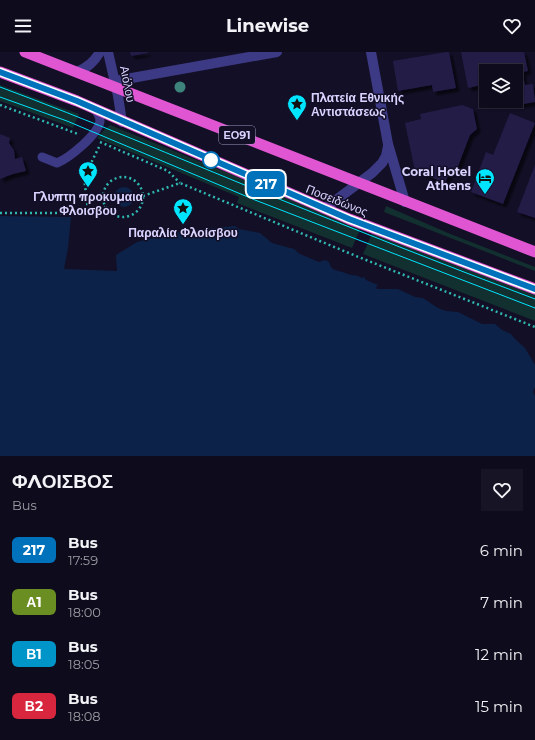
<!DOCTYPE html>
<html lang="en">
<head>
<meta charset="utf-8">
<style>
	:root { --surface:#0e0b1c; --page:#171425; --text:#f1f3f6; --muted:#9b9ba3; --line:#2e2b3b }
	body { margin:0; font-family:Montserrat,sans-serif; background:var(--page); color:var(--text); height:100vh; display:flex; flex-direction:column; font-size:15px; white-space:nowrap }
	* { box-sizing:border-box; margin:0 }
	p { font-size:13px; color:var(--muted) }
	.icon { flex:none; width:22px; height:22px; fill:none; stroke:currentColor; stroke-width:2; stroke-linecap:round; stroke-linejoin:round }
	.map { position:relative; height:404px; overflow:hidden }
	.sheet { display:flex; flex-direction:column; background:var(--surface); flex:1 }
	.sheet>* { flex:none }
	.badge { padding:0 8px; border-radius:6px; font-size:14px; line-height:26px }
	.fabs { position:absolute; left:479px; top:12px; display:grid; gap:8px }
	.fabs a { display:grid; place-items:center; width:44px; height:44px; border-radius:0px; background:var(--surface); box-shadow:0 1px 3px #0004,0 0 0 1px var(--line); font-size:20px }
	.map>.badge { position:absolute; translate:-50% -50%; box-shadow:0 0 0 2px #fff }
	.round { display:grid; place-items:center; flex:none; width:42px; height:42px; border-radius:0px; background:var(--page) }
	.overview { display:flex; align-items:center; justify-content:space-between; height:68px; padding:0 12px }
	h1 { font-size:19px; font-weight:700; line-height:30px }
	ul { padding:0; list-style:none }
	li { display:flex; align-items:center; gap:12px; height:52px; padding:0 12px }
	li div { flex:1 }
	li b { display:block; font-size:15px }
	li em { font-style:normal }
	li .badge { min-width:44px; font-weight:700; text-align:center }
	header { display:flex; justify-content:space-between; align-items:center; height:52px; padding:0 12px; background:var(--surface); font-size:18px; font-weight:700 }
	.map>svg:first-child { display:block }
	.green { fill:#12302f }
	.water { fill:#0c2248 }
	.building { fill:#241b47; filter:url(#shadow) }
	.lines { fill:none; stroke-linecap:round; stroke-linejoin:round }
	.path { stroke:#2fb8b0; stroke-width:2.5; stroke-dasharray:2 3; stroke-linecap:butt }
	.service { stroke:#3d3a85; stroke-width:9 }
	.pedestrian { stroke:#3d3a85; stroke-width:10 }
	.tertiary { stroke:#3d3a85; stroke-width:10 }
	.trunk { stroke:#e055d1; stroke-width:11 }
	.tram { stroke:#00e5ff; stroke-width:1 }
	.tree { fill:#3d827b }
	.line-casing { stroke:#fff; stroke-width:9 }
	.line { stroke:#0072bc; stroke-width:6 }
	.stop-dot { fill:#fff; stroke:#0072bc; stroke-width:2 }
	.labels { text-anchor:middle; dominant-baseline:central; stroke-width:3; stroke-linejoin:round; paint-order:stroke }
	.shield { fill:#130f26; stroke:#9e99be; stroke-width:1 }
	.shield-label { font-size:11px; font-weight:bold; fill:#d9d4ff }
	.street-label { font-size:12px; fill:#d9d4ff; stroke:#130f26 }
	.poi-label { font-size:12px; font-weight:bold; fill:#d9d4ff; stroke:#130f26 }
</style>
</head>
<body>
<header><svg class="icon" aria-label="menu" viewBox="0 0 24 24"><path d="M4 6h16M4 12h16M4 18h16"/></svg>Linewise<svg class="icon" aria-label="heart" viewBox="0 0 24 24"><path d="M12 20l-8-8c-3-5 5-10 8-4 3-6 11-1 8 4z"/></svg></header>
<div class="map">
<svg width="535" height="404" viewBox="0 0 535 404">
	<defs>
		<filter id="shadow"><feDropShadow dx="3.5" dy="3.5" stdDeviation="1" flood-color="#0009"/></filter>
	</defs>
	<rect width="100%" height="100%" fill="#130f26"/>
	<g class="green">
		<path d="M0 33 79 62 73 76 0 49Z"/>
		<path d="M110 73 361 175 352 196 237 151 239 145 97 86 104 78Z"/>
		<path d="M386 154 448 181 535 215V219L384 160Z"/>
		<path d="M373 179 535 241V269L363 202Z"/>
	</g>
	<g class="water">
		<circle cx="124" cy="145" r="10"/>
		<path d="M0 164 71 165 68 196 64 217 117 219 116 203 137 190 163 183 185 179 235 174 239 177 260 181 272 191 294 197 300 202 319 210 325 208 329 210C331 218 335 218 342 220 345 220 348 223 352 223 356 224 358 223 361 226L364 225 366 228 378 233 376 235 377 237H398L415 245 423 246 438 256 446 259 458 260 482 272H495L502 278 511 282 514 286 525 296 535 313V335L533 340 535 344V404H0Z"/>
	</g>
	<g class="building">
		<path d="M130 0H148V1L131 4Z"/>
		<path d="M446 0H449L456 36 433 40 432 33 398 39 393 9Z"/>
		<path d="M461 0H524L528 19 522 20 525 33 533 32 535 50 518 53 507 49H516V19H486V32L468 36Z"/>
		<path d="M462 53 473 57 477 77 470 83 455 122 450 120 445 131 415 119 405 71 421 67 420 62Z"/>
		<path d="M510 61 535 71 503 152 471 140 486 100 493 103Z"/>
		<path d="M0 82 10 86 9 91 14 98 15 107 22 105 26 119 13 122 0 127Z"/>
		<path d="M535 113V166L517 160Z"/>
	</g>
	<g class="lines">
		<g class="path">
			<path d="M0 53 78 82"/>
			<path d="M100 90 168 119 180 131"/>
			<circle cx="123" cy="145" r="20"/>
			<path d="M143 144 180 131 356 204 535 275"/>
			<path d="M88 158 84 125 99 95"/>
			<path d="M0 161H76L105 155"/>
		</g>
		<path class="service" d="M42 105 57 111C69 106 98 83 100 69 100 65 97 60 95 57"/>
		<path class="pedestrian" d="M115 29 277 0"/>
		<g class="tertiary">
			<path d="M108 0 118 44 122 70"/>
			<path d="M371 0 388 92 405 150"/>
			<path d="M77 20C88 15 94 10 100 0"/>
			<path d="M324 157 372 121 382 111 386 104 388 94"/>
		</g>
		<g class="trunk">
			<path d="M25 0C195 65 365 134 535 200"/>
			<path d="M0 20 77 49 349 167 535 237"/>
		</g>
		<g class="tram">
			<path d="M0 35C89 68 176 105 264 141 354 177 444 213 535 247"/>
			<path d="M0 45 67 69 255 148 535 256"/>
		</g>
	</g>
	<circle class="tree" cx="180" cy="35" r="5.5"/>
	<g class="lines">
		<defs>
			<path id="line" d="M0 20 77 49 349 167 535 237"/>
		</defs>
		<use href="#line" class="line-casing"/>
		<use href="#line" class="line"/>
	</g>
	<defs>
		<symbol id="sight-pin" viewBox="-11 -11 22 30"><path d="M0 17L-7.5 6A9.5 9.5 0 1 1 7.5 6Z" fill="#00e5ff" stroke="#130f26"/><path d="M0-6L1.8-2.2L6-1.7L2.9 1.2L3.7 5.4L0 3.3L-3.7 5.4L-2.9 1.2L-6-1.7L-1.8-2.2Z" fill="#111"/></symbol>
		<symbol id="hotel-pin" viewBox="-11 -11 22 30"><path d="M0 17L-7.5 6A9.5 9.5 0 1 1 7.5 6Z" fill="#00e5ff" stroke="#130f26"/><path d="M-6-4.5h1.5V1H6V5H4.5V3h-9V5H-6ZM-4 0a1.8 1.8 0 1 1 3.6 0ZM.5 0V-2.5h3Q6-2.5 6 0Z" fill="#111"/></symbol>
	</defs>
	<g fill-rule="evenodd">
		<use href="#sight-pin" x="286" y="41" width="22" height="30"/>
		<use href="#sight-pin" x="77" y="108" width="22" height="30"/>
		<use href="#hotel-pin" x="474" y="115" width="22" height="30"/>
		<use href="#sight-pin" x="172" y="145" width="22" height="30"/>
	</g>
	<circle class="stop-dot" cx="211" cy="108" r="8"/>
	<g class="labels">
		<rect class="shield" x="219" y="74" width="36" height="18" rx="3"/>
		<g class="shield-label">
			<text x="237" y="83">ΕΟ91</text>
		</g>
		<g class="street-label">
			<text transform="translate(128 32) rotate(79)">Αιόλου</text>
			<text transform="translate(337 148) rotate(22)">Ποσειδώνος</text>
		</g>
		<g class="poi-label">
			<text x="311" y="45" text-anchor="start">Πλατεία Εθνικής<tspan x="311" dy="14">Αντιστάσεως</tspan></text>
			<text x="471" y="119" text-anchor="end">Coral Hotel<tspan x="471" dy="14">Athens</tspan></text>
			<text x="88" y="144">Γλυπτη προκυμαια<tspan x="88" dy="14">Φλοισβου</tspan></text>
			<text x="183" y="180">Παραλία Φλοίσβου</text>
		</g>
	</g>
</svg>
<div class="fabs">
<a><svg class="icon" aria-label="layers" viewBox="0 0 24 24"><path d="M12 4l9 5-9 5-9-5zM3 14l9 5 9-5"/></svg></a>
</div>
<b class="badge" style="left:266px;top:132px;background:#0072bc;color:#fff">217</b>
</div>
<section class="sheet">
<div class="overview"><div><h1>ΦΛΟΙΣΒΟΣ</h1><p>Bus</p></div><a class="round"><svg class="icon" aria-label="heart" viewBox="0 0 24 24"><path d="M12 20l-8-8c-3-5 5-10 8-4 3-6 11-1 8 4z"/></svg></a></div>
<ul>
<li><span class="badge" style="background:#0072bc;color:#fff">217</span><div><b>Bus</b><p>17:59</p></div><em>6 min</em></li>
<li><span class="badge" style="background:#6b8e23;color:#fff">Α1</span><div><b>Bus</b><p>18:00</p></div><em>7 min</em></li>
<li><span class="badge" style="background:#0095c8;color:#fff">Β1</span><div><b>Bus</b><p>18:05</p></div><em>12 min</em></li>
<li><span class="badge" style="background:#d7263d;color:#fff">Β2</span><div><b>Bus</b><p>18:08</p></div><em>15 min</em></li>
</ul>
</section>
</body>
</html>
